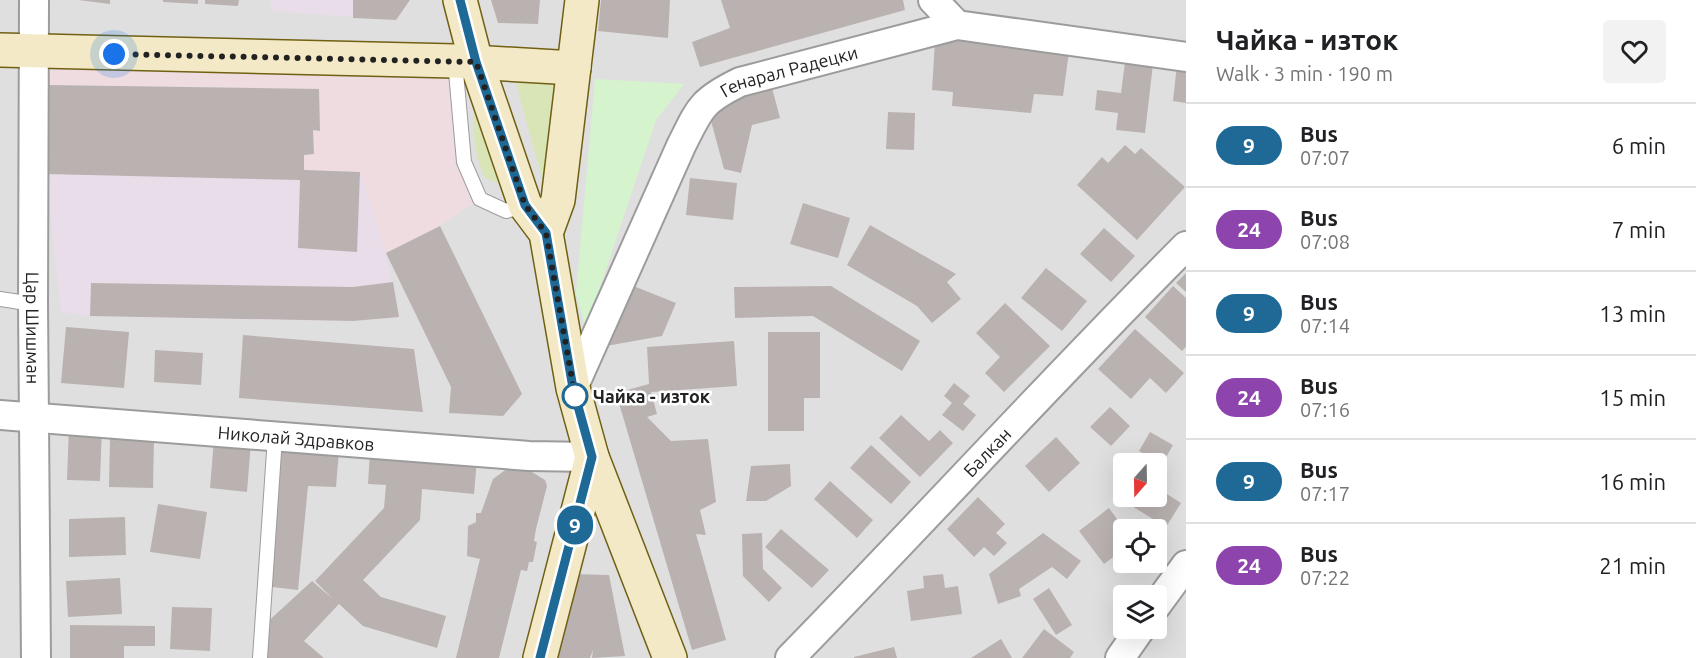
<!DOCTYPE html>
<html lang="en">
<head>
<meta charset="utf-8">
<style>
	:root { --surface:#fff; --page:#f2f2f2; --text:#202124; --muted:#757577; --line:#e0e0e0 }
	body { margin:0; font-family:Ubuntu,sans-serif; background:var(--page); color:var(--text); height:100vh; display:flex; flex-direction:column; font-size:22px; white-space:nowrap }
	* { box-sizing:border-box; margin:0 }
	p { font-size:20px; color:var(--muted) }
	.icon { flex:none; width:33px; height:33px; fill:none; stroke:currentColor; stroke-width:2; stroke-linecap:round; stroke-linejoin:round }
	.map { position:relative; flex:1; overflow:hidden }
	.details { display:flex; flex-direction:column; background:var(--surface); width:510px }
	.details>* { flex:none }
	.badge { padding:0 12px; border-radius:20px; font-size:21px; line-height:39px }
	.needle { width:39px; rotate:200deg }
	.controls { position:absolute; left:1113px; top:453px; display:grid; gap:12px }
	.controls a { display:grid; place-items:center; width:54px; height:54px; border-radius:6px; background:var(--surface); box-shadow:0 6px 24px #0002; font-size:30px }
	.you { position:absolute; width:30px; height:30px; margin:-15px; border:4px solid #fff; border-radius:50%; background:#1a73e8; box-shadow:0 0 0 9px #1a73e833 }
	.map>.badge { position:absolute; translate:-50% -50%; box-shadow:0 0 0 3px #fff }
	.round { display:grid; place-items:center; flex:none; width:63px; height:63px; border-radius:6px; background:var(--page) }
	.head { display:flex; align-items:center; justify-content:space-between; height:102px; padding:0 30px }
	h1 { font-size:28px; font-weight:600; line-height:45px }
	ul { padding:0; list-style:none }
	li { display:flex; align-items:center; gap:18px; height:84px; padding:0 30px; border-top:2px solid var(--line) }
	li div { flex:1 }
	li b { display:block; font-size:22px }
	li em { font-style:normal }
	li .badge { min-width:66px; font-weight:700; text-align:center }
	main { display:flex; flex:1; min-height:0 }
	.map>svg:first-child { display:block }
	.residential { fill:#e0dfdf; fill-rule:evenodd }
	.commercial { fill:#efdce0 }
	.industrial { fill:#e8dde9 }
	.grass { fill:#d9e4b7 }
	.park { fill:#d5f4ce }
	.building { fill:#bab2b0 }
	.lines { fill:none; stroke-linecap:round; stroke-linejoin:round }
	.lane-casing { stroke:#9c9c9c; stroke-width:16 }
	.street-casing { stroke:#9c9c9c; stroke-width:32 }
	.secondary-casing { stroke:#6f6013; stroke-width:36 }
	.lane { stroke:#fff; stroke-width:14 }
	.street { stroke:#fff; stroke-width:28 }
	.secondary { stroke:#f3e9c6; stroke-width:33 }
	.line-casing { stroke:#fff; stroke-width:14 }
	.line { stroke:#1f6997; stroke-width:9 }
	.walk { stroke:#222; stroke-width:6; stroke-dasharray:0 10.8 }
	.stop-dot { fill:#fff; stroke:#1f6997; stroke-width:3 }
	.labels { text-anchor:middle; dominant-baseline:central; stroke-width:5; stroke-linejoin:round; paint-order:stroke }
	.street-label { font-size:18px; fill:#222; stroke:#fff }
	.stop-label { font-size:18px; font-weight:bold; fill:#222; stroke:#fff; text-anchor:start }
</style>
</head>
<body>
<main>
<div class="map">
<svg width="1186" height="658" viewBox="0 0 1186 658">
	<rect width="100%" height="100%" fill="#f1edea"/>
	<path class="residential" d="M0 0H1186V658H0ZM1124 464H1156V496H1124ZM1124 530H1156V562H1124ZM1124 596H1156V628H1124Z"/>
	<path class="commercial" d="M46 52 455 61 464 162 480 199 440 226 386 253 360 172 304 170V155L313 130 319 131V89L47 85Z"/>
	<g class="industrial">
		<path d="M269 0H410L396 20 273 11Z"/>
		<path d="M47 85 319 89 320 131H313L304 155V170L360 172 386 253 399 317 353 321 264 320 90 316 61 312 46 174Z"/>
	</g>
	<g class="grass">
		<path d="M478 73 507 187 485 178C469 144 473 109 478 73Z"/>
		<path d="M514 75 567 79 553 180 543 183Z"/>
	</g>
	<path class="park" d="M595 79 684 84 656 120 586 329 576 294Z"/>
	<g class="building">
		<path d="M78 0H110V4Z"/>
		<path d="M163 0H198V4L163 2Z"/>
		<path d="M205 0H239L238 6 205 4Z"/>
		<path d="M353 0H410L396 20 353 18Z"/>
		<path d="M491 0H540L538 24 498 23Z"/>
		<path d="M601 0H670L668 38 598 31Z"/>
		<path d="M721 0H903L905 10 700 67 692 42 730 28Z"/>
		<path d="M994 37 1069 52 1063 96 1034 94 1031 113 952 106 953 92 932 90 935 41Z"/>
		<path d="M1125 62 1153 64 1145 133 1116 130 1118 113 1095 110 1097 90 1121 93Z"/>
		<path d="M1177 64 1186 65V103L1173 101Z"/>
		<path d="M47 85 319 89 320 131 313 130 314 154 304 155V170L360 172 357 252 298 248 300 180 46 174Z"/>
		<path d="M772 88 780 118 752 125 741 173 724 169 707 106Z"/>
		<path d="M888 112 915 113 914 150 886 149Z"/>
		<path d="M1125 145 1135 154 1141 148 1185 187 1137 240 1077 185 1102 157 1108 163Z"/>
		<path d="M690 178 737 183 733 220 686 215Z"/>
		<path d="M803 203 850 218 838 258 790 244Z"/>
		<path d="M870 225 956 274 947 282 961 299 932 323 917 306 847 265Z"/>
		<path d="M440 226 522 394 503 416 449 413 451 387 386 253Z"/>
		<path d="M1104 228 1135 256 1111 282 1080 254Z"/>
		<path d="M1046 268 1087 301 1062 331 1021 298Z"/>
		<path d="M1186 273V292L1176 283Z"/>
		<path d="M393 282 399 317 353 321 90 316 91 283 353 287Z"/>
		<path d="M631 285 676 303 662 336 606 346Z"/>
		<path d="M831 286 920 341 902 371 813 316 735 318 734 287Z"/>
		<path d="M1173 286 1186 298V347L1182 351 1145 317Z"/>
		<path d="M1005 303 1050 346 1004 392 985 373 1000 357 976 333Z"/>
		<path d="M66 327 129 332 124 388 61 383Z"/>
		<path d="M1135 329 1184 373 1166 393 1150 378 1131 399 1098 369Z"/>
		<path d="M768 332H820V398H804V431H768Z"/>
		<path d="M243 335 414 349 423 412 239 398Z"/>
		<path d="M734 341 737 386 651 392 657 414 647 417 671 441 708 439 716 502 700 510 706 535 696 534 726 640 692 650 616 393 649 384 647 347Z"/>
		<path d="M155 350 203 353 201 385 154 382Z"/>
		<path d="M954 383 970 396 963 404 976 415 963 431 942 415 952 403 944 396Z"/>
		<path d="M1110 407 1130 426 1111 446 1090 427Z"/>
		<path d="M901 415 929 441 940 430 953 443 920 477 879 438Z"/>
		<path d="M69 425 102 426 100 481 67 480Z"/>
		<path d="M1150 432 1173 445 1162 464 1139 451Z"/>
		<path d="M110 437 154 438 153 488 109 487Z"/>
		<path d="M1056 437 1080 463 1049 492 1025 466Z"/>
		<path d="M214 439 251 442 247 492 210 488Z"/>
		<path d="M871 445 911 482 891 504 850 468Z"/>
		<path d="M277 446 339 451 336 487 308 486 298 590 264 586Z"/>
		<path d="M370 451 477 460 474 494 422 489 420 520 363 580 381 597 446 616 437 648 363 626 339 604 304 641 324 658H263V626L312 581 333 599 315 581 384 508 386 485 368 484Z"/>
		<path d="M790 464 791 486 766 501H746L751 466Z"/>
		<path d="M508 468 527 469 545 480 547 486 536 529 534 541 537 542 533 562H529L527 571 521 570 499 658H456L480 559 467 556 468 526 476 522V513H481L493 479Z"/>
		<path d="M830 481 873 520 857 538 814 499Z"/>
		<path d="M1156 487 1181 503 1166 527 1122 500 1124 496H1156Z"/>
		<path d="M978 497 1005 524 996 533 1007 543 994 556 984 547 974 557 947 529Z"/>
		<path d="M158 504 207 512 200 559 150 552Z"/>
		<path d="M1109 508 1125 530 1124 549 1104 564 1079 531Z"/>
		<path d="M125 517 126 555 69 557V519Z"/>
		<path d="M781 529 829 570 812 588 765 547Z"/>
		<path d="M762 533 763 569 782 588 769 602 743 576 742 534Z"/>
		<path d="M1043 533 1081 561 1067 579 1052 567 1019 589 1021 596 998 604 989 574Z"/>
		<path d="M571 574 609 575 625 656 592 658 593 650 590 658H555Z"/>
		<path d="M943 574 945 588 958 586 962 614 911 621 907 591 924 588 923 576Z"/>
		<path d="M120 578 122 614 68 617 66 581Z"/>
		<path d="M1049 588 1072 625 1056 635 1033 599Z"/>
		<path d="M172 607 212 608 210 651 170 649Z"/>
		<path d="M70 625 155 626V646H124V658H70Z"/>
		<path d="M1044 629 1074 652 1070 658H1022Z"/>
		<path d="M1001 639 1012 658H971Z"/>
		<path d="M894 647 897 658H854V657Z"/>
	</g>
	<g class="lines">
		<defs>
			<g id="lane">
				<path d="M455 61 464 162 480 199 506 211 525 205"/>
				<path d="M0 299 33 304"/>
				<path d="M260 658 275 437"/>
			</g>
			<g id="street">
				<path id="s1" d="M34 0 33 304 36 658"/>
				<path d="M933 0 957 25"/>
				<path id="s2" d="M573 388 681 146C700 108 701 101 740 82L957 25 1186 57"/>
				<path id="s3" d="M0 415 529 456 592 457"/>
				<path d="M1156 606 1186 565"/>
				<path id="s4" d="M790 658C923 522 1051 381 1186 246"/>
				<path d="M1120 658 1141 628"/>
			</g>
			<g id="secondary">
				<path d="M460 0 476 62 525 205 546 233 573 388 592 457 540 658"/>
				<path d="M0 50 455 61 574 68"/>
				<path d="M546 233 558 200 582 0"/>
				<path d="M592 457 670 658"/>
			</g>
		</defs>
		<use href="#lane" class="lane-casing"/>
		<use href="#street" class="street-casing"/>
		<use href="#secondary" class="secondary-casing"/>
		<use href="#lane" class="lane"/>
		<use href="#street" class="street"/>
		<use href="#secondary" class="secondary"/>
	</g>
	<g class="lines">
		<defs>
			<path id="line" d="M460 0 476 62 525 205 546 233 573 388 592 457 540 658"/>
		</defs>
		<use href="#line" class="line-casing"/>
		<use href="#line" class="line"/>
		<path class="walk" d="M114 54 476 62 525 205 546 233 575 396"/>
	</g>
	<circle class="stop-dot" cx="575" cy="396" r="12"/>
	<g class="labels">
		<g class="street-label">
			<text stroke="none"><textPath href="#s2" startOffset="405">Генарал Радецки</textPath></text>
			<text stroke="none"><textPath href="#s1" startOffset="328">Цар Шишман</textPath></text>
			<text stroke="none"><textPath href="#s3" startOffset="297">Николай Здравков</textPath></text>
			<text stroke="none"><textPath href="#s4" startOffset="285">Балкан</textPath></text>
		</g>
		<g class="stop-label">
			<text x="593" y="396">Чайка - изток</text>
		</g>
	</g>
</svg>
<div class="controls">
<a><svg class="needle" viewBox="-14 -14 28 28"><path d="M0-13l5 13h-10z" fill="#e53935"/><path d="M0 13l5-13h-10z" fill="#757577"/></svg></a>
<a><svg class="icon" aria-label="locate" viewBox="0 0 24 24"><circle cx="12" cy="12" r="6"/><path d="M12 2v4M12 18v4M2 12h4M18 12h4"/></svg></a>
<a><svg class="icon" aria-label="layers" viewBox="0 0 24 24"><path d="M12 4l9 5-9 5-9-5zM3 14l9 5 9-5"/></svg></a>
</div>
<div class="you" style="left:114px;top:54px"></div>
<b class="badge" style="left:575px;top:525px;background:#1f6997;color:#fff">9</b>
</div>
<section class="details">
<div class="head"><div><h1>Чайка - изток</h1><p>Walk · 3 min · 190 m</p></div><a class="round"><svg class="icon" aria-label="heart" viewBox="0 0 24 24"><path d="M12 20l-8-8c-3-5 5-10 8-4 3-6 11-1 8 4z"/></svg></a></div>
<ul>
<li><span class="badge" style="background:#1f6997;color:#fff">9</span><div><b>Bus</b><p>07:07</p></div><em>6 min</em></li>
<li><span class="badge" style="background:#8e44ad;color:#fff">24</span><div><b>Bus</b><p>07:08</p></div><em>7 min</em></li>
<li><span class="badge" style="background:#1f6997;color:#fff">9</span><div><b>Bus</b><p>07:14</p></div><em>13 min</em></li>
<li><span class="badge" style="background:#8e44ad;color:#fff">24</span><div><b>Bus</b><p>07:16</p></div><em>15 min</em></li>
<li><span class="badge" style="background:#1f6997;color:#fff">9</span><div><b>Bus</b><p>07:17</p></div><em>16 min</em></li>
<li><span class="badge" style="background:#8e44ad;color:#fff">24</span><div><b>Bus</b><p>07:22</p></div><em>21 min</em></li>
</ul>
</section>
</main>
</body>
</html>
